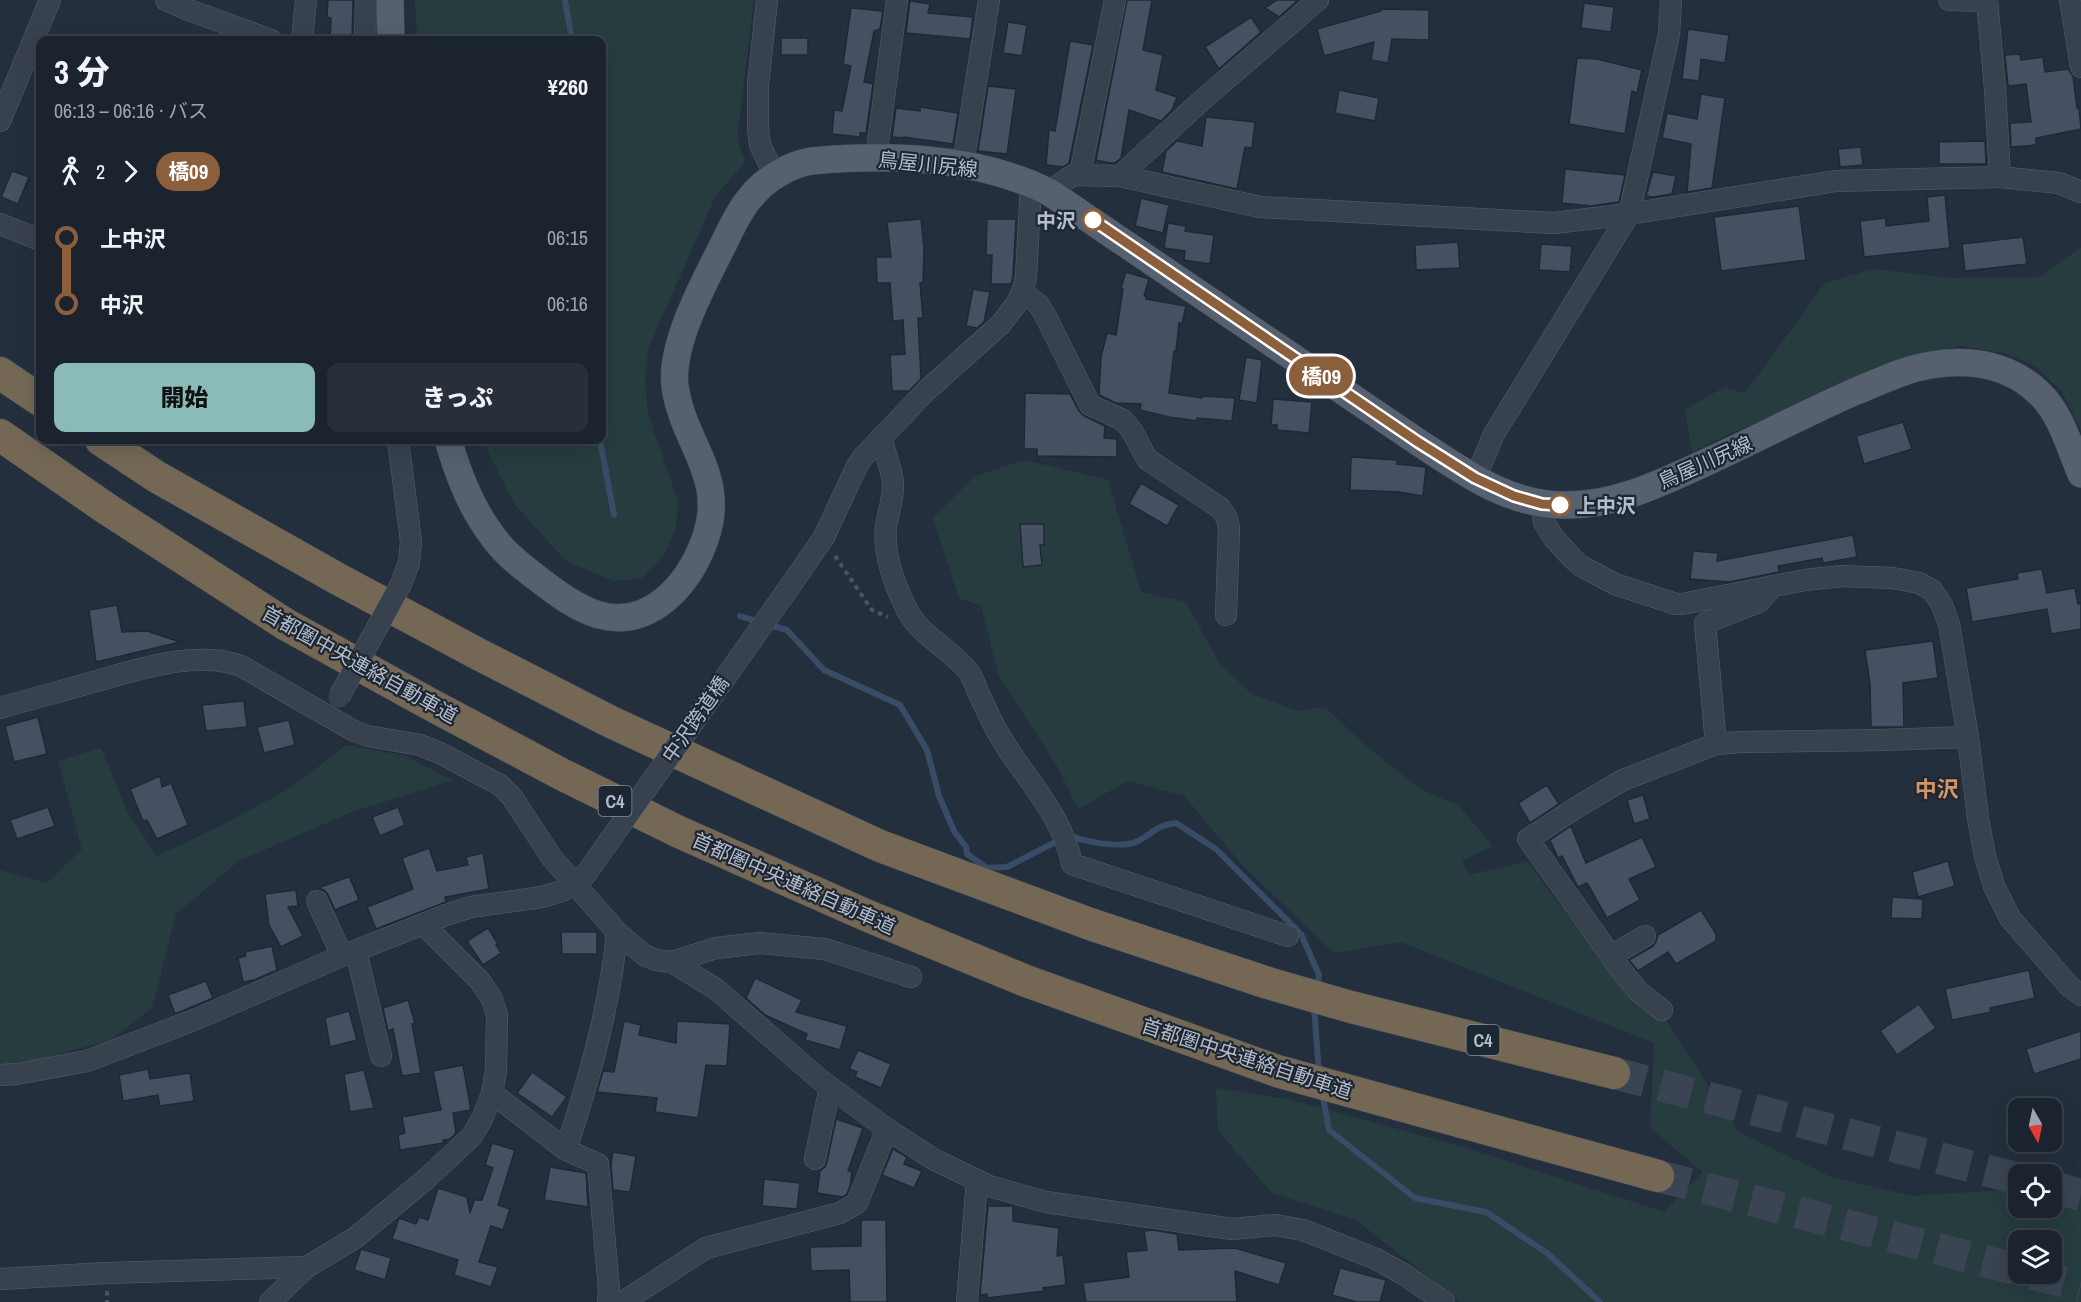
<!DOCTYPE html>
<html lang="ja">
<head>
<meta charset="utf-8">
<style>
	:root { --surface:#1b232e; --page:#282f3a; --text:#f1f3f6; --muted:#a0a4aa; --line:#39404a; --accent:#8bbbb9 }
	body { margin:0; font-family:"Archivo Narrow","Noto Sans JP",sans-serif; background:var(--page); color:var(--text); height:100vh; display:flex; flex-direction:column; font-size:22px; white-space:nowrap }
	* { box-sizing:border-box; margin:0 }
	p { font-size:20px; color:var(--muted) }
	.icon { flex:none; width:33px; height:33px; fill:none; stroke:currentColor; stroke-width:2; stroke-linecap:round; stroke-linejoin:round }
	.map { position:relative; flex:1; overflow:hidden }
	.sheet { position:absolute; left:36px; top:36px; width:570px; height:408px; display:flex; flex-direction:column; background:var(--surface); border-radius:12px; box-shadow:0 6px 24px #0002,0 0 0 2px var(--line) }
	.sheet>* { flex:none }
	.badge { padding:0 12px; border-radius:20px; font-size:21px; line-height:39px }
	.needle { width:39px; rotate:171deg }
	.fabs { position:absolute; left:2008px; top:1098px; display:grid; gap:12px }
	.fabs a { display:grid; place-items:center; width:54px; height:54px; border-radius:12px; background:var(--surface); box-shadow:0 6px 24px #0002,0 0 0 2px var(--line); font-size:30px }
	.map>.badge { position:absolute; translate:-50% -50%; box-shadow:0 0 0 3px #fff }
	.legs { display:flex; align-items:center; gap:9px; height:66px; padding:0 18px; font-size:20px }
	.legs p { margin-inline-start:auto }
	.headline { display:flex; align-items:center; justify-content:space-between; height:102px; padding:0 18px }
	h1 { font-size:33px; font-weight:800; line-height:45px }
	.cta { display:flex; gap:12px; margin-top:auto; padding:12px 18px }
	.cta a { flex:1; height:69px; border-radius:12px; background:var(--accent); color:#111; font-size:24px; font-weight:800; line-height:69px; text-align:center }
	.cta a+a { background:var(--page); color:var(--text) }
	ul { padding:0 18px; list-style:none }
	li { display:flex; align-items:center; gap:21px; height:66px; font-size:22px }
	li i { display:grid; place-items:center; width:9px; height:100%; margin:0 8px; background:currentColor }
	li i::after { content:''; width:15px; height:15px; margin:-8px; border:4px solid; border-radius:50%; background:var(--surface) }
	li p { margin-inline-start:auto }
	li:first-child i { background:linear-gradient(#0000 50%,currentColor 0) }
	li:last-child i { background:linear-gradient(currentColor 50%,#0000 0) }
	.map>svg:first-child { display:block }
	.green { fill:#263c3f; fill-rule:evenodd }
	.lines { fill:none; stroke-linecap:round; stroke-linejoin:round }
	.stream { stroke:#394c67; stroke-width:6 }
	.building { fill:#455162; stroke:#1f2835; stroke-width:1.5 }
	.highway-tunnel { stroke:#3a4453; stroke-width:32; stroke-dasharray:32 16; stroke-linecap:butt }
	.minor-casing { stroke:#565f6c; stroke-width:22 }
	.major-casing { stroke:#414a57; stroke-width:28 }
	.highway-casing { stroke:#434c59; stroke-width:33 }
	.path { stroke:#44595c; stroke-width:4; stroke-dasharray:4.5 4.5; stroke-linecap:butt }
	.minor { stroke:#38414e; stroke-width:21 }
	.major { stroke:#56606e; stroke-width:27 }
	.highway { stroke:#746855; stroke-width:32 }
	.minor-bridge-casing { stroke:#565f6c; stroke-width:22; stroke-linecap:butt }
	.minor-bridge { stroke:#38414e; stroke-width:21 }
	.line-1-casing { stroke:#fff; stroke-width:14 }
	.line-1 { stroke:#8b5e3c; stroke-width:9 }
	.stop-1-dot { fill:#fff; stroke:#8b5e3c; stroke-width:3 }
	.labels { text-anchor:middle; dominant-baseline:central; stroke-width:4.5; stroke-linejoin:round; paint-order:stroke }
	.shield { fill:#1d2633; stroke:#878f9c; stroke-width:1.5 }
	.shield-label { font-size:18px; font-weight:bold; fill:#b4bcc9 }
	.street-label { font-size:20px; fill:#b4bcc9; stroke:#1d2633 }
	.stop-label { font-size:20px; font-weight:bold; fill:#b4bcc9; stroke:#1d2633; text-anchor:end }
	.quarter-label { font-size:22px; font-weight:bold; fill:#d59563; stroke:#1d2633 }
</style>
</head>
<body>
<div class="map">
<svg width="2081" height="1302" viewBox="0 0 2081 1302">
	<rect width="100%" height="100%" fill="#242f3e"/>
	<g class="green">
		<path d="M415 0H754L737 138 745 162 715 197 648 349 645 382 648 414 678 501 676 528 664 555 642 578 614 581 566 561 515 505 482 440H602V40H417Z"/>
		<path d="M2081 247V430L2062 392 2035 366 2004 353 1960 346 1919 355 1723 437 1692 452 1685 409 1725 387 1745 393 1825 283 1873 269 1950 278 2041 277Z"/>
		<path d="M1025 460 1108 480 1141 592 1186 602 1219 663 1252 694 1298 711 1325 707 1364 744 1420 789 1459 806 1493 846 1462 861 1469 875 1527 861 1611 973 1634 1001 1667 1022 1739 1132 1829 1176 1912 1196 2019 1189V1208H2052V1187L2081 1185V1302H1460L1356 1220 1272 1193 1218 1131 1216 1088 1291 1100 1460 1146 1664 1212 1703 1172 1650 1128 1654 1043 1401 942 1334 953 1242 865 1184 796 1128 781 1078 809 1057 766 999 676 981 606 959 598 933 518 974 477ZM2019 1240H2052V1274H2019Z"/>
		<path d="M346 745 406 756 453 780 349 813 239 861 176 914 152 1008 110 1040 49 1057 0 1065V870L47 883 82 849 58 761 101 748 127 811 157 856 220 826 292 787Z"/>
	</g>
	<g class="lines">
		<g class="stream">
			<path d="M565 0 572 40"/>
			<path d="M600 440 614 515"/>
			<path d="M740 616 759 622"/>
			<path d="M769 625 787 630 824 670 900 705 927 750 939 796 954 831 966 847 967 854 987 868 1007 867 1069 835C1083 842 1123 849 1138 841 1155 833 1153 826 1176 823L1216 849 1301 934 1319 975 1317 987"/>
			<path d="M1314 1006 1319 1073"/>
			<path d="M1322 1092 1329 1130 1415 1198 1486 1212 1547 1253 1600 1302"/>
		</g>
	</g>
	<g class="building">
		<path d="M328 0H353L352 40H330L331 18 327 17Z"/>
		<path d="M1127 0H1152L1143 50 1163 55 1156 90 1177 97 1172 110 1161 121 1129 110 1121 158 1115 163H1110L1096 160Z"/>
		<path d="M1277 0H1298L1279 17 1265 8Z"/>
		<path d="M910 1 930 4 928 13 973 17 970 39 906 33Z"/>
		<path d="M1584 3 1614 7 1611 32 1581 28Z"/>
		<path d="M851 8 883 11 880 29 874 31 864 82 873 84 866 133H860V137L832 134 834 110 842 111 851 66 843 64Z"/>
		<path d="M1381 9 1429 10V40L1392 39 1388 63 1371 60 1374 42 1324 56 1317 29 1381 11Z"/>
		<path d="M1251 17 1261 32 1219 69 1205 47Z"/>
		<path d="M1008 22 1027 25 1022 56 1003 53Z"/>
		<path d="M1688 29 1729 35 1725 63 1701 59 1699 81 1682 79Z"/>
		<rect x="781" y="38" width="27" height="17"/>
		<path d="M1070 41 1093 45 1069 163 1063 167 1046 165 1049 130 1055 131Z"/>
		<path d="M2020 54 2021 60 2043 57 2045 72 2068 69 2073 76 2077 108H2079L2081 129 2036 138V145L2011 147 2010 123 2031 122 2026 84 2008 86 2005 55Z"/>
		<path d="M1577 58 1597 59 1642 70 1637 93 1632 91 1625 134 1569 124Z"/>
		<path d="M988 86 1016 89 1007 154 978 151Z"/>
		<path d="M1339 90 1379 98 1375 121 1335 113Z"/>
		<path d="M1701 94 1725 98 1712 188 1687 192 1691 144 1662 138 1667 113 1697 119Z"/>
		<path d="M920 107 958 113 953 144 904 137V138L892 137 896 108 920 111Z"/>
		<path d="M1206 117 1255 122 1252 148 1245 147 1237 189 1162 172 1166 151 1177 141 1202 146Z"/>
		<path d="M1985 141 1986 164H1939V142Z"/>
		<path d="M1861 147 1863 165 1840 167 1838 149Z"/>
		<path d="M1565 169 1625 175 1619 202 1591 206 1562 203Z"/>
		<path d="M12 171 29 177 18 204 1 197Z"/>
		<path d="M1653 172 1676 176 1672 194 1653 197 1646 196Z"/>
		<path d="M1945 195 1950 248 1864 257 1860 221 1886 218V226L1929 221 1927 197Z"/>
		<path d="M1141 198 1169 205 1163 233 1135 226Z"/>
		<path d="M1799 206 1806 260 1721 271 1714 217Z"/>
		<path d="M921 219 924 249 923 283H920L923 318H918L921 379 909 391H892L890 355 905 354 903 320 893 321 890 283H877L876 257H891L887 222Z"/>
		<path d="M987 219H1016L1013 276 1011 284H991L992 255H986Z"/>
		<path d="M1168 223 1186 226 1185 231 1214 235 1210 264 1184 260 1185 251 1164 248Z"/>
		<path d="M2023 237 2027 264 1965 271 1962 244Z"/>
		<path d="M1458 242 1460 268 1416 270 1415 245Z"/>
		<path d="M1541 244 1572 246 1570 272 1539 270Z"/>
		<path d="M1126 272 1149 279 1144 296H1146V299L1186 306 1182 324 1179 323 1176 351H1174L1169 393 1202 398 1203 396 1235 398 1232 421 1197 418V421L1169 417 1140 410 1141 404 1116 403 1099 395 1101 357 1107 333 1116 335 1123 289 1121 288Z"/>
		<path d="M973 289 990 292 984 322 977 328 966 326Z"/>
		<path d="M1246 357 1262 360 1257 403 1239 400Z"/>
		<path d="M1025 393 1070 394 1079 411 1084 416 1105 426 1104 438 1117 439V457L1037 456V449H1024Z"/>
		<path d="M1273 399 1312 402 1309 433 1277 430V425H1271Z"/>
		<path d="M1903 422 1912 449 1864 464 1856 436Z"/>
		<path d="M1351 457 1397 460V464L1426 467 1423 496 1399 492 1350 490Z"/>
		<path d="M1141 483 1179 505 1167 526 1129 504Z"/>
		<path d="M1020 524H1044V545H1040L1042 565 1023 567Z"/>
		<path d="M1853 535 1857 557 1823 563 1822 558 1778 566 1779 572 1729 582 1690 579 1693 551 1718 553 1717 561Z"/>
		<path d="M2042 569 2047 593 2075 588 2078 604 2081 603V629L2051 634 2047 609 1972 622 1966 588 2018 579 2017 573Z"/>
		<path d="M117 605 122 632 147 631 180 642 96 662 89 610Z"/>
		<path d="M1933 641 1938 678 1903 683 1904 727H1871L1870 684 1865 650Z"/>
		<path d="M244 701 247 727 206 731 202 705Z"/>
		<path d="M38 717 47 754 14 762 5 726Z"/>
		<path d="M289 720 295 745 264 753 257 727Z"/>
		<path d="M160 776 162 787 171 783 188 825 157 839 147 820 143 821 130 789Z"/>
		<path d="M1547 785 1559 804 1530 823 1518 803Z"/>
		<path d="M1643 795 1650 819 1634 824 1627 800Z"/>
		<path d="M48 807 55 826 17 839 10 820Z"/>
		<path d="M398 807 405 825 380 836 372 817Z"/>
		<path d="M1571 826 1586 863 1642 837 1656 867 1629 879 1640 900 1607 918 1587 883 1578 887 1562 856 1558 858 1550 840Z"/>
		<path d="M429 848 437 871 468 865 466 857 483 853 489 889 445 897 446 902 376 929 367 907 413 889 402 858Z"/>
		<path d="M1948 861 1955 886 1918 897 1912 872Z"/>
		<path d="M348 877 350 878 359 900 335 910 328 895 324 890 318 888Z"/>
		<path d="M296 890 298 906 288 907 303 936 281 947 269 925 265 894Z"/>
		<path d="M1892 897 1923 899 1922 919 1891 918Z"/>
		<path d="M1701 910 1716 934V941L1676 964 1668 952 1638 971 1629 960 1652 947 1656 942 1658 935Z"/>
		<path d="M488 928 498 944 496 945 501 953 483 965 467 941Z"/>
		<path d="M561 932H597V954H562Z"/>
		<path d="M272 946 277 970 254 980 243 982 238 958 246 956 245 952Z"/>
		<path d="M2029 970 2035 998 1990 1008 1991 1012 1952 1020 1945 989Z"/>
		<path d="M755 978 802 1000 796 1012 847 1026 840 1050 805 1040 807 1034 765 1015 746 998Z"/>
		<path d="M206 981 213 998 175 1014 168 995Z"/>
		<path d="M408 1000 415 1023 412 1024 421 1073 402 1076 393 1029 388 1031 383 1008Z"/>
		<path d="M1919 1004 1936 1028 1897 1055 1880 1031Z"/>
		<path d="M349 1011 357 1040 330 1047 325 1018Z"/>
		<path d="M624 1021 641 1025 639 1035 676 1043 677 1021 730 1024 727 1066 706 1065 698 1118 655 1112 657 1098 597 1092 603 1071 614 1072Z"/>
		<path d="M2081 1031V1059L2034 1074 2026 1049Z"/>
		<path d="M858 1050 891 1064 881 1088 855 1077 857 1072 849 1069Z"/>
		<path d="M463 1065 471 1110 453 1113 456 1133 450 1139 443 1140 444 1143 400 1150 398 1135 405 1133 402 1117 441 1110 433 1071Z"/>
		<path d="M148 1069 150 1079 190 1073 194 1101 160 1106 158 1095 123 1101 119 1075Z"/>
		<path d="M364 1070 374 1108 350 1112 344 1074Z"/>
		<path d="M532 1072 567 1097 552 1117 517 1093Z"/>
		<path d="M836 1119 863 1128 848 1171 852 1172 850 1186 847 1194 843 1197 817 1193 820 1171 825 1167 827 1162Z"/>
		<path d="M492 1143 515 1150 498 1205 510 1209 503 1230 491 1226 479 1262 498 1267 491 1287 454 1275 458 1260 392 1239 399 1218 416 1224 419 1217 428 1220 438 1188 467 1197 470 1213 474 1200H482L493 1168 485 1165Z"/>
		<path d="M893 1149 907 1157 904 1164 922 1171 914 1188 882 1175Z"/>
		<path d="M613 1152 636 1156 630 1192 613 1190 611 1165Z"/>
		<path d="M550 1167 586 1173 588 1207 544 1200Z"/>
		<path d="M764 1179 800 1183 797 1209 762 1206Z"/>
		<path d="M988 1206H1013V1221L1059 1228 1057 1256 1063 1255 1066 1285 1043 1288 1044 1291 987 1298V1294L980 1295Z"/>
		<path d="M861 1220H886L887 1302H850L849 1270 811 1271 810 1247 861 1246Z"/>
		<path d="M1152 1230 1177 1234 1179 1250 1235 1248 1286 1263 1279 1285 1235 1271 1237 1302H1086L1083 1283 1129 1277 1126 1252 1147 1250 1144 1231Z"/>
		<path d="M361 1249 391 1258 385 1280 354 1270Z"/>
		<path d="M1340 1268 1386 1280 1380 1302H1357L1332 1295Z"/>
	</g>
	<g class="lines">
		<g class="highway-tunnel">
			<path d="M1614 1073 2019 1179"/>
			<path d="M1658 1176 2019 1270"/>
			<path d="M2052 1187 2081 1195"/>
			<path d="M2033 1274 2081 1286"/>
		</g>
		<defs>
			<g id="minor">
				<path d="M166 0 186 9 271 40"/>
				<path d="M767 0 758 85V128L760 145 775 176"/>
				<path d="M1949 0 1987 1"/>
				<path d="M2070 0 2081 67"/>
				<path d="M302 40 306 0"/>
				<path d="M365 40 366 0"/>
				<path d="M0 121 50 0"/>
				<path d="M876 158 897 0"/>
				<path d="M963 164 989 0"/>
				<path d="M1080 174 1115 0"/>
				<path d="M1120 176 1201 101 1318 0"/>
				<path d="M2000 177 2059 183 2081 192"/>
				<path d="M1049 192 1073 175 1120 176 1260 207 1554 223 1629 214 1836 181 2000 177 1995 89 1987 0"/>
				<path d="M0 224 40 240"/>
				<path d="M1022 292 1038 304 1044 313 1090 405 1123 420 1132 431 1147 459 1220 508 1227 518 1229 529 1226 615"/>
				<path d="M881 438C885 452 891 468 893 482 894 498 888 512 886 527 883 556 895 586 907 610 922 638 950 648 968 671 973 677 975 685 978 692 986 708 993 726 1003 741 1027 781 1063 816 1072 864L1288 936"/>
				<path d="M398 440 411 541 409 563 401 584"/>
				<path d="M1475 479 1494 434 1629 214 1669 34 1671 0"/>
				<path d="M1542 504 1544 522 1553 537 1573 559 1581 566 1615 584 1676 604H1682L1805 580 1842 576 1893 578 1919 583 1932 590 1942 605 1949 624 1968 737 1978 818 1985 856 1994 886 2010 918 2069 986 2081 995"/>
				<path d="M786 592 824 537 857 466 863 457 926 391 1001 324 1017 303 1022 292 1026 278 1031 183"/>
				<path d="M0 708C31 699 62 691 93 682 137 670 197 649 241 666L354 731 368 736 420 745 440 753 500 785 512 797 552 858 617 932 644 955 656 960 672 962 716 989 818 1078 887 1129 933 1159 989 1186 1046 1202 1232 1229 1275 1225 1303 1230 1376 1259 1405 1275 1444 1302"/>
				<path d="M1716 744 1705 623 1759 602 1773 586"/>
				<path d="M317 901 342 956"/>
				<path d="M356 951 381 1056"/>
				<path d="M1611 956 1645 936"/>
				<path d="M672 962 716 948 760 943 825 949 911 977"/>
				<path d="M1662 1010 1639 992 1621 970 1528 839 1582 804 1623 780 1716 744 1740 742 1883 740 1968 737"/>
				<path d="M0 1075 17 1074 87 1061 194 1020 342 956 446 915 471 907 542 897 562 891 586 874 605 847"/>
				<path d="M492 1093 566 1150 598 1164 609 1290 608 1302"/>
				<path d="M566 1150C589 1079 610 1007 617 932"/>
				<path d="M815 1159 830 1087"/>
				<path d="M0 1279 107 1273 307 1267"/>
				<path d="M270 1302 307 1267 355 1238 426 1179 472 1136 483 1117 492 1093 496 1070 497 1015 492 999 480 981 424 925"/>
				<path d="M623 1302 706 1248 840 1213 857 1203 887 1129"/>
				<path d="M967 1302 977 1181"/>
			</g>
			<g id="major">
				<path d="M390 0 391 40"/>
				<path d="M448 440C458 473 470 506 491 534 503 552 520 565 537 578 555 592 576 608 599 615 650 629 688 585 704 542 729 477 683 445 675 386 670 344 704 283 723 245 731 229 738 212 750 198 764 180 788 165 811 161 890 154 976 156 1049 192L1418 442C1461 470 1506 504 1561 505 1614 507 1663 482 1711 460 1759 438 1806 413 1854 392 1879 382 1905 369 1931 365 1971 358 2011 365 2040 394 2061 414 2070 448 2081 474"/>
			</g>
			<g id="highway">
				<path d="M0 373 40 400"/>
				<path d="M0 435 107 509 285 624 428 703 563 775 679 832 868 916 1026 981 1277 1071 1658 1176"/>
				<path d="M101 440 157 477 338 579 480 655 611 722 880 846 1090 924 1268 983 1351 1007 1614 1073"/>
			</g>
		</defs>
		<use href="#minor" class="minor-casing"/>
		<use href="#major" class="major-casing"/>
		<use href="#highway" class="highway-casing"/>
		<g class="path">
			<path d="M835 556 872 610 888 617"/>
			<path d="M107 1291V1302"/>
		</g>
		<use href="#minor" class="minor"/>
		<use href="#major" class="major"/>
		<use href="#highway" class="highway"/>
		<defs>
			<g id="minor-bridge">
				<path d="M339 697 401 584"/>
				<path d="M605 847 786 592"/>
			</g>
		</defs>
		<use href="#minor-bridge" class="minor-bridge-casing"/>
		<use href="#minor-bridge" class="minor-bridge"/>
	</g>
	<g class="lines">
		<defs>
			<path id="line-1" d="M1093 220 1418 442 1475 478 1514 496 1542 504 1560 505"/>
		</defs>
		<use href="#line-1" class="line-1-casing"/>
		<use href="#line-1" class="line-1"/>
	</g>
	<g class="stop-1-dot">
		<circle cx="1093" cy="220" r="10"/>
		<circle cx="1560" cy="505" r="10"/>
	</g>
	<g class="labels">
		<g class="shield">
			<rect x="598.5" y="786" width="33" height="30" rx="4.5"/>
			<rect x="1466.5" y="1025" width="33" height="30" rx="4.5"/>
		</g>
		<g class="shield-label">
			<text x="615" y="801">C4</text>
			<text x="1483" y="1040">C4</text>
		</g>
		<g class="street-label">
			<text transform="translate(928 164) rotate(6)">鳥屋川尻線</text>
			<text transform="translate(1705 462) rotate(-24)">鳥屋川尻線</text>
			<text transform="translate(360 664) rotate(29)">首都圏中央連絡自動車道</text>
			<text transform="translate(695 719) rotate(-55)">中沢跨道橋</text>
			<text transform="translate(794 883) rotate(24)">首都圏中央連絡自動車道</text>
			<text transform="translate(1247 1058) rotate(18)">首都圏中央連絡自動車道</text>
		</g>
		<g class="stop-label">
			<text x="1076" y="220">中沢</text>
			<text x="1576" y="505" text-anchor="start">上中沢</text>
		</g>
		<g class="quarter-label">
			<text x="1937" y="789">中沢</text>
		</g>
	</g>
</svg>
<div class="fabs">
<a><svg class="needle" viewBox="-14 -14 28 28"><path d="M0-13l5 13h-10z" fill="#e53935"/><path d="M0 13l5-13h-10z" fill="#a0a4aa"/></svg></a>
<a><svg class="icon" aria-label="locate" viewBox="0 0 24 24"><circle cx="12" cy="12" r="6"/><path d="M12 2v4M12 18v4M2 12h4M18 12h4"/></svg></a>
<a><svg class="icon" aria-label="layers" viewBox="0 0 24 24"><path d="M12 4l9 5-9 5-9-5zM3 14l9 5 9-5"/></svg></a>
</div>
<b class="badge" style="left:1321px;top:376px;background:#8b5e3c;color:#fff">橋09</b>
<section class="sheet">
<div class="headline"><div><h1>3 分</h1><p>06:13 – 06:16 · バス</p></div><b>¥260</b></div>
<div class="legs"><svg class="icon" aria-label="walk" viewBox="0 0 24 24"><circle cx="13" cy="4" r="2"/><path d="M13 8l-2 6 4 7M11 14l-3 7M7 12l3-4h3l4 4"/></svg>2<svg class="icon" aria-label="forward" viewBox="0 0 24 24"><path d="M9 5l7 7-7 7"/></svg><b class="badge" style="background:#8b5e3c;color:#fff">橋09</b></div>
<ul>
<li><i style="color:#8b5e3c"></i><b>上中沢</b><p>06:15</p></li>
<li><i style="color:#8b5e3c"></i><b>中沢</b><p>06:16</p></li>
</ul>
<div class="cta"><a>開始</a><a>きっぷ</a></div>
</section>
</div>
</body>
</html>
